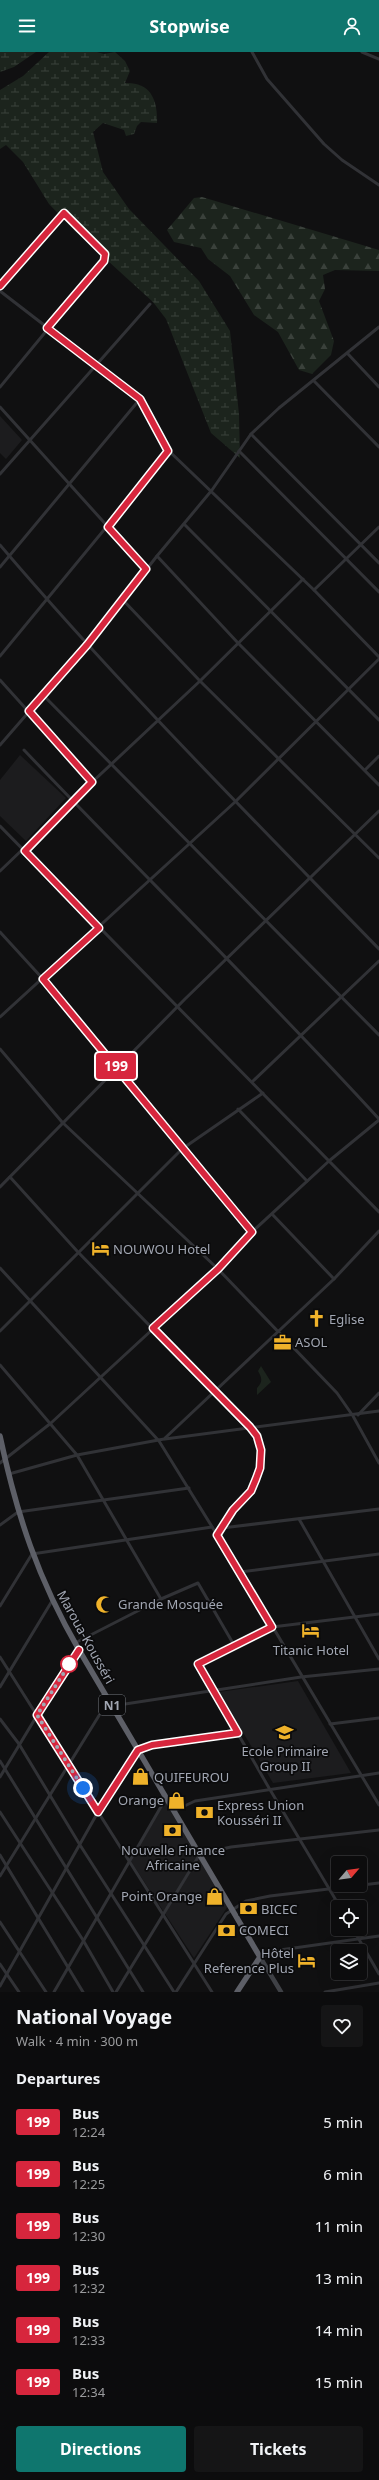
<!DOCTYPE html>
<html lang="en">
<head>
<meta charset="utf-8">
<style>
	:root { --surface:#0c0c0d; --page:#151516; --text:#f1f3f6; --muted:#9a9b9d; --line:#2c2c2e; --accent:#0f766e }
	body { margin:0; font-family:"Noto Sans",sans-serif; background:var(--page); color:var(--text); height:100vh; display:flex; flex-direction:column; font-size:15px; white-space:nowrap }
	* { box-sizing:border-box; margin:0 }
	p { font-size:13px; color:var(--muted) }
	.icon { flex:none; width:22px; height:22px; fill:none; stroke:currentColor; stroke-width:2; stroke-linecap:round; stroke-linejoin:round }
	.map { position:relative; height:1940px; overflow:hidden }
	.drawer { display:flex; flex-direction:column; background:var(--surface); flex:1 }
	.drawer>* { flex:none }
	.badge { padding:0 8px; border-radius:3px; font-size:14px; line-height:26px }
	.needle { width:26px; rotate:61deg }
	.tools { position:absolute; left:331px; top:1804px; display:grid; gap:8px }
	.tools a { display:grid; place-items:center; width:36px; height:36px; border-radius:4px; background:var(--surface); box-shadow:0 4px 16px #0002,0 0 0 1px var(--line); font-size:20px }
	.you { position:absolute; width:20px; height:20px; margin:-10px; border:3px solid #fff; border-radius:50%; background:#1a73e8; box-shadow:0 0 0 6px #1a73e833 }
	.map>.badge { position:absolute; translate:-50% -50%; box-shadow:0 0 0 2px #fff }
	h2 { padding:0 16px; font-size:15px; line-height:36px }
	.round { display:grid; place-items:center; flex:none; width:42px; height:42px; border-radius:4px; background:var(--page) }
	.overview { display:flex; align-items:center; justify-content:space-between; height:68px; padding:0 16px }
	h1 { font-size:19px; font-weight:700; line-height:30px }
	.action { display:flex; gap:8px; margin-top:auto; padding:8px 16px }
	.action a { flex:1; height:46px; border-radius:4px; background:var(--accent); color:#fff; font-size:16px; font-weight:700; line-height:46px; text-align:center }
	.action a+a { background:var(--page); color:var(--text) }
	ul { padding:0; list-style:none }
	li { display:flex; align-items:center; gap:12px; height:52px; padding:0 16px }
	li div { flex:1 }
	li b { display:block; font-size:15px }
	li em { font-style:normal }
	li .badge { min-width:44px; font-weight:700; text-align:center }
	header { display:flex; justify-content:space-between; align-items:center; height:52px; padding:0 16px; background:var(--accent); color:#fff; font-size:18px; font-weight:700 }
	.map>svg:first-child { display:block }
	.built { fill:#1c1c1e }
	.forest { fill:url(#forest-firs) }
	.wetland { fill:url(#wetland-marsh) }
	.garden { fill:#1c241d }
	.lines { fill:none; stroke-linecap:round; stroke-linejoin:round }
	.street { stroke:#313236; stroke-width:3 }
	.secondary { stroke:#3f4146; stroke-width:4.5 }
	.highway { stroke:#5d5f67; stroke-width:5.5 }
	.line-casing { stroke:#fff; stroke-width:9 }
	.line { stroke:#d7263d; stroke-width:6 }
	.walk { stroke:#a1a6b2; stroke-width:4; stroke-dasharray:0 7.2 }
	.stop-dot { fill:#fff; stroke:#d7263d; stroke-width:2 }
	.labels { text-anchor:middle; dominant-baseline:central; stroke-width:3.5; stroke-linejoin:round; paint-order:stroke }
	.shield { fill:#0b0b0c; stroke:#747880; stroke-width:1 }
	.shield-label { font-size:12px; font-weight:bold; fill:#a1a6b2 }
	.poi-label { font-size:13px; fill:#a1a6b2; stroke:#0b0b0c; text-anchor:start }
	.street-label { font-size:13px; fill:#a1a6b2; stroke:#0b0b0c }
</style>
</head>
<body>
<header><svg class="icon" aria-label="menu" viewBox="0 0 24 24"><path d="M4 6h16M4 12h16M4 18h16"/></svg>Stopwise<svg class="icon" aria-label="person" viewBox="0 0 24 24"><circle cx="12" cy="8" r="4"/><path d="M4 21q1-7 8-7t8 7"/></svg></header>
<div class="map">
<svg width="379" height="1940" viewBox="0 0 379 1940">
	<defs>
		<pattern id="forest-firs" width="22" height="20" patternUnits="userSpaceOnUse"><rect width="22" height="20" fill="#1c241d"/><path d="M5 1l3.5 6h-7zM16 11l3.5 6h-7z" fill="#3a413b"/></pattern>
		<pattern id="wetland-marsh" width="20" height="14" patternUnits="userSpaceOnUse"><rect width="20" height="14" fill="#1c241d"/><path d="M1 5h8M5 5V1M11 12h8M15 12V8" fill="none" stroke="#3a413b"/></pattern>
	</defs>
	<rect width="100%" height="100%" fill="#101011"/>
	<g class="built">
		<path d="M0 364 22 388 6 407 0 401Z"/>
		<path d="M20 703 66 746 26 789 0 764V728Z"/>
		<path d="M298 1629 351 1721 273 1731 219 1640Z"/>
		<path d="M166 1747 228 1854 194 1906 130 1808Z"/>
	</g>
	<path class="forest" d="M202 145 379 198V219L335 218 323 223 325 237 319 249 334 289 331 303 312 322 299 318 278 280 254 263 230 224 208 207 201 196 174 190 167 178 194 146Z"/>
	<g class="wetland">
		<path d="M0 0H36L14 15 0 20Z"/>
		<path d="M49 0H97L104 2 115 0 125 9 130 19 125 31C150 30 158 47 157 71L141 70 137 74 134 82 126 84 124 78 103 71 93 80 103 120 129 157 199 229 230 279 239 362 240 406 211 381 166 267 153 250 74 178 49 152 23 110 6 93 0 97V38L23 24Z"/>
	</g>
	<path class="garden" d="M261 1314 271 1330 257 1343V1336C263 1330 262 1326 258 1319Z"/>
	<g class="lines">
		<g class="street">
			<path d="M252 0 267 27 324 92 342 108 379 133"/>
			<path d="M362 0 379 7"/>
			<path d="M0 234 64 161 105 202 104 209 0 335"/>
			<path d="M0 239 140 347 169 399 314 538 379 605"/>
			<path d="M348 302 379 335"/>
			<path d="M314 329 379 395"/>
			<path d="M0 355 146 517"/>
			<path d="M251 382 379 511"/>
			<path d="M239 399 379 540"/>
			<path d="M0 422 150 252"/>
			<path d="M184 472 379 668"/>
			<path d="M0 493C120 634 250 764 379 897"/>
			<path d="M157 504 238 591 379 733"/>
			<path d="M0 515 140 347"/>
			<path d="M314 538 379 475"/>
			<path d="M122 547 200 629 379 806"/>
			<path d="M0 604 169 399"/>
			<path d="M0 628 92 730"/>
			<path d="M43 643 379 983"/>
			<path d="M0 693 87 593 157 504 212 438 251 382 279 356 379 275"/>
			<path d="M24 698C142 822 264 941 379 1067"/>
			<path d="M365 718 379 704"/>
			<path d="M0 774 379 1160"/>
			<path d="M25 799 72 749 200 629 303 527"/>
			<path d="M0 819 23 797"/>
			<path d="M0 880 43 927 252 1180"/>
			<path d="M0 965 235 750 379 607"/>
			<path d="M0 997 62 1070 218 1217 337 1341 353 1364 379 1411"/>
			<path d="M252 1030 379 909"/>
			<path d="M238 1057 307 1129"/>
			<path d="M10 1125 77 1199 257 1384 261 1408 256 1427 251 1439 233 1458 217 1483"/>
			<path d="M0 1135 185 947 379 759"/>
			<path d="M272 1162 334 1227"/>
			<path d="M0 1216 159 1389 240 1520 379 1753"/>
			<path d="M0 1279 182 1097 263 1041"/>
			<path d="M0 1313 77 1403 161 1547"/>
			<path d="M358 1363 379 1341"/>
			<path d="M165 1387 379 1359"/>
			<path d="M0 1411 51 1371 218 1217 252 1180 329 1109 379 1068"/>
			<path d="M9 1422 77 1403 164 1387 334 1227 379 1179"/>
			<path d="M299 1467 379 1607"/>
			<path d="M0 1473 18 1460 189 1436"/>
			<path d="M222 1476 379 1457"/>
			<path d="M240 1520 379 1502"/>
			<path d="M0 1554 32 1502 212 1475"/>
			<path d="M75 1591 161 1547 198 1531 234 1593"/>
			<path d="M0 1605 212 1940"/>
			<path d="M0 1635 52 1549"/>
			<path d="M112 1654 301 1625 379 1617"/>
			<path d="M0 1667 19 1692 80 1793 174 1940"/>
			<path d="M330 1672 379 1666"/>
			<path d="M0 1709 143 1940"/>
			<path d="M0 1725 65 1617 79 1598"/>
			<path d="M174 1759 195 1749 379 1721"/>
			<path d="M0 1760 83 1888 113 1940"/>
			<path d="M0 1803 83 1940"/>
			<path d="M0 1824 108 1649"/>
			<path d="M340 1855 269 1736 198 1612 272 1575 379 1562"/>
			<path d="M0 1870 46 1940"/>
			<path d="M353 1877 379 1922"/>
			<path d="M260 1905 280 1898 379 1884"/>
			<path d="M0 1912 19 1940"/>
			<path d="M0 1934 98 1760 138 1698 152 1693 238 1681"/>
			<path d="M54 1940 166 1746"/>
			<path d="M116 1940 200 1802 231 1795 379 1778"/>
			<path d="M176 1940 226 1862 246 1849 270 1844 379 1831"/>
			<path d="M325 1940 379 1931"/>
		</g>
		<path class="secondary" d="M260 1905 281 1940"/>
		<path class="highway" d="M0 1384C17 1464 38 1527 79 1598L260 1905 237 1940"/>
	</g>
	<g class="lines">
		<defs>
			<path id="line" d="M0 234 64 161 105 202 104 209 47 276 140 347 168 399 108 475 146 517 87 593 29 659 92 730 25 799 99 876 43 927 252 1180 218 1217 153 1276 250 1375 257 1384 261 1398 260 1416 256 1427 251 1439 233 1458 217 1483 272 1575 198 1612 238 1681 152 1693 138 1698 98 1760 37 1663 79 1598"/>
		</defs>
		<use href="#line" class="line-casing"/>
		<use href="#line" class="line"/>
		<path class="walk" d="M69 1612 72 1608 37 1663 83 1736"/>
	</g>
	<defs>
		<symbol id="hotel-bare" viewBox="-9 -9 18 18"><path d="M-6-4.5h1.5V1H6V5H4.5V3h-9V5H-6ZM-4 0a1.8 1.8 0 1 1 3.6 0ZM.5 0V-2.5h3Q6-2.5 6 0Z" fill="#efb22a" stroke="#0b0b0c" stroke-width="2.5" paint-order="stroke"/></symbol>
		<symbol id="church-bare" viewBox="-9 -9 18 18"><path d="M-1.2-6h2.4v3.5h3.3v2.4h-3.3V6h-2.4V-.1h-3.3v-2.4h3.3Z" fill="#efb22a" stroke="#0b0b0c" stroke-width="2.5" paint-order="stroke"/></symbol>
		<symbol id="office-bare" viewBox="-9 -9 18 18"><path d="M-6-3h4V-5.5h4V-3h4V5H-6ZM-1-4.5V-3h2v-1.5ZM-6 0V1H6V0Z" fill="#efb22a" stroke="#0b0b0c" stroke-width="2.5" paint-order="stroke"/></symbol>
		<symbol id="mosque-bare" viewBox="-9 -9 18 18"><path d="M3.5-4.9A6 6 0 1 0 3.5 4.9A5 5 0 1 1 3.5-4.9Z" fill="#efb22a" stroke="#0b0b0c" stroke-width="2.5" paint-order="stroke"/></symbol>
		<symbol id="school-bare" viewBox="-9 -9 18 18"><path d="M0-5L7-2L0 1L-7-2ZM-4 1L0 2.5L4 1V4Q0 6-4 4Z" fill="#efb22a" stroke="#0b0b0c" stroke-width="2.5" paint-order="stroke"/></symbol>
		<symbol id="shop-bare" viewBox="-9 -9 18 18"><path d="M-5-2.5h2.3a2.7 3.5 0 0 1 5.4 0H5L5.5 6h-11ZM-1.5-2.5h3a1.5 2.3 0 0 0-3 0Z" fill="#efb22a" stroke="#0b0b0c" stroke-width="2.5" paint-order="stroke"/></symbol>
		<symbol id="bank-bare" viewBox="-9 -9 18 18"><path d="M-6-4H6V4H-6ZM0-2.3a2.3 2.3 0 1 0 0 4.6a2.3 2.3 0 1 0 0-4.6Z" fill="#efb22a" stroke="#0b0b0c" stroke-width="2.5" paint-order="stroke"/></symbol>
	</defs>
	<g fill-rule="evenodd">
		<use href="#hotel-bare" x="88" y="1184" width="25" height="25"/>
		<use href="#church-bare" x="304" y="1254" width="25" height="25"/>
		<use href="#office-bare" x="270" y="1278" width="25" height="25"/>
		<use href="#mosque-bare" x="92" y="1540" width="25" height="25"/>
		<use href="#hotel-bare" x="298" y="1566" width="25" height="25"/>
		<use href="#school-bare" x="272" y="1668" width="25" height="25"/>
		<use href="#shop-bare" x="128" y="1712" width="25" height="25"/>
		<use href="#shop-bare" x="164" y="1736" width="25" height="25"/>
		<use href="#bank-bare" x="192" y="1748" width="25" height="25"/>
		<use href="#bank-bare" x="160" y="1766" width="25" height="25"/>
		<use href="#shop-bare" x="202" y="1832" width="25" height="25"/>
		<use href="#bank-bare" x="236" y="1844" width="25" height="25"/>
		<use href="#bank-bare" x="214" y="1866" width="25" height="25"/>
		<use href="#hotel-bare" x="294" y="1896" width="25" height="25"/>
	</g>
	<circle class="stop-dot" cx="69" cy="1612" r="8"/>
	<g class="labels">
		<rect class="shield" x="99" y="1643" width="26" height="20" rx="3"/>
		<g class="shield-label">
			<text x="112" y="1653">N1</text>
		</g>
		<g class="poi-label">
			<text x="113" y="1197">NOUWOU Hotel</text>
			<text x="329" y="1267">Eglise</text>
			<text x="295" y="1290">ASOL</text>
			<text x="118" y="1552">Grande Mosquée</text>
			<text x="311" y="1598" text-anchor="middle">Titanic Hotel</text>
			<text x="285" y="1699" text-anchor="middle">Ecole Primaire<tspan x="285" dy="15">Group II</tspan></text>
			<text x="154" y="1725">QUIFEUROU</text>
			<text x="164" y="1748" text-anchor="end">Orange</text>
			<text x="217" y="1753">Express Union<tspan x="217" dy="15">Kousséri II</tspan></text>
			<text x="173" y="1798" text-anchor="middle">Nouvelle Finance<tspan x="173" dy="15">Africaine</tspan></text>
			<text x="202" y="1844" text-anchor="end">Point Orange</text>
			<text x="261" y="1857">BICEC</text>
			<text x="239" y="1878">COMECI</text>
			<text x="294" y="1901" text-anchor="end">Hôtel<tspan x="294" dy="15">Reference Plus</tspan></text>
		</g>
		<g class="street-label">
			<text transform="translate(86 1585) rotate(61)">Maroua-Kousséri</text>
		</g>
	</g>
</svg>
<div class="tools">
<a><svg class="needle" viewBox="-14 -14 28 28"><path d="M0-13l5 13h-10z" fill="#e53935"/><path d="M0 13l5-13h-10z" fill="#9a9b9d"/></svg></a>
<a><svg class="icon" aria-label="locate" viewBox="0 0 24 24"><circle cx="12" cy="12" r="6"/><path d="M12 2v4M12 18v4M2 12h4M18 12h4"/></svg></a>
<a><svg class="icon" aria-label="layers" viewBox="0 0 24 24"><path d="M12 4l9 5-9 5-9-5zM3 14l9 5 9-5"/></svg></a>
</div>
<div class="you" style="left:83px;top:1736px"></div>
<b class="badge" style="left:116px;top:1014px;background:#d7263d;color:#fff">199</b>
</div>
<section class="drawer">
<div class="overview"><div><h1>National Voyage</h1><p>Walk · 4 min · 300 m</p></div><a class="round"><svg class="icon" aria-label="heart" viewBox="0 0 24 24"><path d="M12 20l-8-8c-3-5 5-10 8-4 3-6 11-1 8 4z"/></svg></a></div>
<h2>Departures</h2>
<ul>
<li><span class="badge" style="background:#d7263d;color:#fff">199</span><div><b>Bus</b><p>12:24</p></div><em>5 min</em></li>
<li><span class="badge" style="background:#d7263d;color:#fff">199</span><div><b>Bus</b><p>12:25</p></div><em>6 min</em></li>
<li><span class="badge" style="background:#d7263d;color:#fff">199</span><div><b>Bus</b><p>12:30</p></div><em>11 min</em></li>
<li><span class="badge" style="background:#d7263d;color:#fff">199</span><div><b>Bus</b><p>12:32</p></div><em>13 min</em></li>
<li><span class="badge" style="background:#d7263d;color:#fff">199</span><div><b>Bus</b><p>12:33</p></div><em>14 min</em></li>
<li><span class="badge" style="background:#d7263d;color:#fff">199</span><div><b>Bus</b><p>12:34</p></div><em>15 min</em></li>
</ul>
<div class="action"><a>Directions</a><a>Tickets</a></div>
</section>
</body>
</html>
